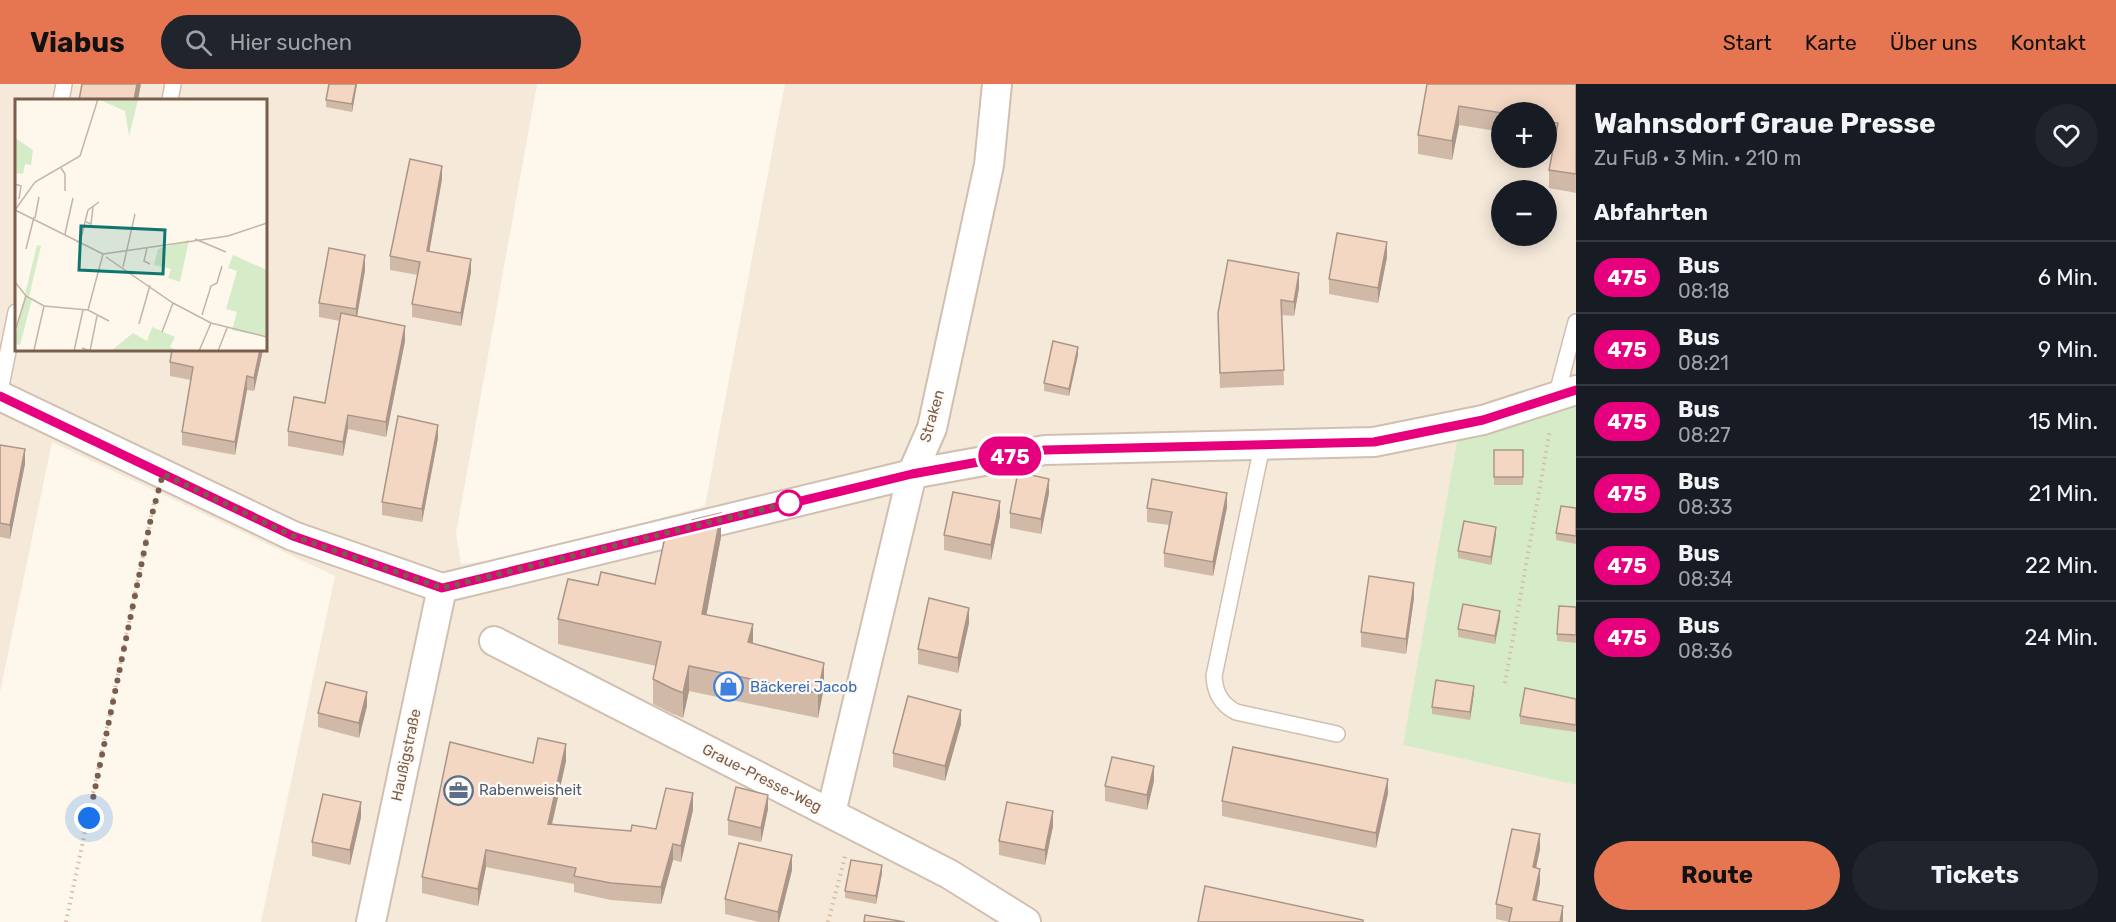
<!DOCTYPE html>
<html lang="de">
<head>
<meta charset="utf-8">
<style>
	:root { --surface:#171b24; --page:#20242c; --text:#f1f3f6; --muted:#9ea1a6; --line:#363941; --accent:#e67652 }
	body { margin:0; font-family:Rubik,sans-serif; background:var(--page); color:var(--text); height:100vh; display:flex; flex-direction:column; font-size:22px; white-space:nowrap }
	* { box-sizing:border-box; margin:0 }
	p { font-size:20px; color:var(--muted) }
	.icon { flex:none; width:33px; height:33px; fill:none; stroke:currentColor; stroke-width:2; stroke-linecap:round; stroke-linejoin:round }
	.map { position:relative; flex:1; overflow:hidden }
	.side { display:flex; flex-direction:column; background:var(--surface); width:540px }
	.side>* { flex:none }
	.badge { padding:0 12px; border-radius:20px; font-size:21px; line-height:39px }
	.buttons { position:absolute; left:1491px; top:18px; display:grid; gap:12px }
	.buttons a { display:grid; place-items:center; width:66px; height:66px; border-radius:50%; background:var(--surface); box-shadow:0 3px 15px #0003; font-size:30px }
	.you { position:absolute; width:30px; height:30px; margin:-15px; border:4px solid #fff; border-radius:50%; background:#1a73e8; box-shadow:0 0 0 9px #1a73e833 }
	.map>.badge { position:absolute; translate:-50% -50%; box-shadow:0 0 0 3px #fff }
	h2 { padding:0 18px; font-size:22px; line-height:54px }
	.round { display:grid; place-items:center; flex:none; width:63px; height:63px; border-radius:32px; background:var(--page) }
	.summary { display:flex; align-items:center; justify-content:space-between; height:102px; padding:0 18px }
	h1 { font-size:28px; font-weight:700; line-height:45px }
	.primary-button { display:flex; gap:12px; margin-top:auto; padding:12px 18px }
	.primary-button a { flex:1; height:69px; border-radius:36px; background:var(--accent); color:#111; font-size:24px; font-weight:700; line-height:69px; text-align:center }
	.primary-button a+a { background:var(--page); color:var(--text) }
	ul { padding:0; list-style:none }
	li { display:flex; align-items:center; gap:18px; height:72px; padding:0 18px; border-top:2px solid var(--line) }
	li div { flex:1 }
	li b { display:block; font-size:22px }
	li em { font-style:normal }
	li .badge { min-width:66px; font-weight:700; text-align:center }
	header { display:flex; align-items:center; gap:36px; box-sizing:border-box; height:84px; padding:0 30px; background:var(--accent); color:#111 }
	header strong { font-size:28px }
	nav { display:flex; gap:33px; margin-inline-start:auto; font-size:21px }
	.search { width:420px; height:54px; background:var(--page); display:flex; align-items:center; gap:15px; box-sizing:border-box; padding:0 21px; border-radius:33px; color:var(--muted); font-size:22px }
	main { display:flex; flex:1; min-height:0 }
	.map>svg:first-child { display:block }
	.residential { fill:#f5e9da; fill-rule:evenodd }
	.green { fill:#d6ecc9 }
	.lines { fill:none; stroke-linecap:round; stroke-linejoin:round }
	.lane-casing { stroke:#d1bfb0; stroke-width:18 }
	.street-casing { stroke:#d1bfb0; stroke-width:32 }
	.path { stroke:#d9baa5; stroke-width:4; stroke-dasharray:1.5 4.5; stroke-linecap:butt }
	.lane { stroke:#fff; stroke-width:15 }
	.street { stroke:#fff; stroke-width:28 }
	.wall { fill:#d1b9a8 }
	.shaded-wall { fill:#aa9688 }
	.building { fill:#f3d7c3; stroke:#aa9688; stroke-width:1.5 }
	.line-casing { stroke:#fff; stroke-width:14 }
	.line { stroke:#e6007e; stroke-width:9 }
	.walk { stroke:#7a5e4d; stroke-width:6; stroke-dasharray:0 10.8 }
	.stop-dot { fill:#fff; stroke:#e6007e; stroke-width:3 }
	.labels { text-anchor:middle; dominant-baseline:central; stroke-width:4.5; stroke-linejoin:round; paint-order:stroke }
	.street-label { font-size:15px; fill:#7a5e4d; stroke:#fffaf3 }
	.shop-label { font-size:15px; fill:#366cbe; stroke:#fffaf3; text-anchor:start }
	.service-label { font-size:15px; fill:#4e5e75; stroke:#fffaf3; text-anchor:start }
	.inset-road { fill:none; stroke:#c5b5a7; stroke-width:1.5 }
	.view { fill:#0f766e; fill-opacity:0.15; stroke:#0f766e; stroke-width:3 }
	.inset-edge { fill:none; stroke:#7a5e4d; stroke-width:3 }
</style>
</head>
<body>
<header>
<strong>Viabus</strong>
<div class="search"><svg class="icon" aria-label="search" viewBox="0 0 24 24"><circle cx="10" cy="10" r="6"/><path d="M15 15l6 6"/></svg>Hier suchen</div>
<nav><a>Start</a><a>Karte</a><a>Über uns</a><a>Kontakt</a></nav>
</header>
<main>
<div class="map">
<svg width="1576" height="838" viewBox="0 0 1576 838">
	<rect width="100%" height="100%" fill="#fdf7ec"/>
	<path class="residential" d="M0 0H537L456 449 461 480 517 473 705 422 785 0H1576V319L1403 661 1576 701V838H261L335 492 52 358 0 608ZM16 16H266V266H16ZM1502 28H1546V74H1502ZM1502 106H1546V152H1502Z"/>
	<path class="green" d="M1576 319V701L1403 661 1457 358Z"/>
	<g class="lines">
		<defs>
			<g id="lane">
				<path d="M61 16 64 0"/>
				<path d="M170 16 173 0"/>
				<path d="M0 307 16 228"/>
				<path d="M1556 313 1576 238"/>
				<path d="M1262 362 1214 592C1215 609 1221 620 1236 628L1337 650"/>
			</g>
			<g id="street">
				<path d="M0 312 293 452 442 504"/>
				<path d="M442 504 912 390 1045 366 1374 358 1483 336 1576 306"/>
				<path d="M494 557 949 790 1026 838"/>
				<path d="M831 729 912 390 932 344 989 81 997 0"/>
				<path d="M371 838 442 504"/>
			</g>
		</defs>
		<use href="#lane" class="lane-casing"/>
		<use href="#street" class="street-casing"/>
		<g class="path">
			<path d="M1505 599 1550 346"/>
			<path d="M66 838 154 419"/>
			<path d="M828 838 846 769"/>
		</g>
		<use href="#lane" class="lane"/>
		<use href="#street" class="street"/>
	</g>
	<g class="wall">
		<path d="M329 0H357L352 28 326 23V16Z"/>
		<path d="M1427 0H1576V109L1549 104V86L1554 57 1546 56V28H1502V48L1459 41 1452 76 1418 70V51Z"/>
		<path d="M442 95 429 168 471 188 461 242 412 233V220L418 191 390 186V172Z"/>
		<path d="M1387 173 1378 219 1329 210V195Z"/>
		<path d="M365 186 357 232 405 257 386 353 348 345 343 372 288 362V347L325 319 340 237 319 233V219Z"/>
		<path d="M1299 204 1294 232 1282 231 1284 301 1220 304 1218 229Z"/>
		<path d="M263 266 254 307 247 306 235 371 182 361V348L191 296 170 292V278Z"/>
		<path d="M1078 271 1069 312 1044 307V299Z"/>
		<path d="M438 354 422 438 382 431V418Z"/>
		<path d="M0 361 25 380 10 455 0 453Z"/>
		<rect x="1494" y="366" width="29" height="35"/>
		<path d="M1049 409 1041 450 1010 444V429Z"/>
		<path d="M1227 423 1213 492 1164 483V469L1169 441 1147 438V424Z"/>
		<path d="M1576 424V460L1556 456V449Z"/>
		<path d="M1000 432 991 476 944 466V451Z"/>
		<path d="M1496 450 1491 481 1458 474V467Z"/>
		<path d="M721 453 706 531 824 603 818 634 689 607 683 634 671 629 653 620V595L656 582 558 560V535L598 501 655 500Z"/>
		<path d="M1414 514 1406 570 1361 563V548Z"/>
		<path d="M1576 523V559L1557 557V550Z"/>
		<path d="M1500 534 1495 560 1458 553V545Z"/>
		<path d="M969 539 958 589 918 580V565Z"/>
		<path d="M1474 609 1470 636 1432 630V623Z"/>
		<path d="M1576 615V648L1520 640V632Z"/>
		<path d="M367 622 359 654 318 643V629Z"/>
		<path d="M961 640 945 697 893 683V669Z"/>
		<path d="M566 677 552 741 631 747 656 745 693 726 681 778 673 776 661 820 611 816 574 808V800L486 783 478 822 422 809V793L533 679Z"/>
		<path d="M1154 697 1147 726 1105 717V702Z"/>
		<path d="M1388 709 1376 764 1222 732V717Z"/>
		<path d="M768 725 761 758 728 751V736Z"/>
		<path d="M361 733 350 781 312 772V758Z"/>
		<path d="M1053 742 1045 781 999 771V757Z"/>
		<path d="M1540 765 1536 784 1540 799 1537 816 1563 836V838H1509L1496 835V820Z"/>
		<path d="M792 786 779 838H759L725 830V815Z"/>
		<path d="M882 789 876 820 845 814V807Z"/>
	</g>
	<g class="shaded-wall">
		<path d="M137 0H141L138 16H134Z"/>
		<path d="M356 0H357L352 28V20Z"/>
		<path d="M1459 22V41L1452 76V57Z"/>
		<path d="M442 82V95L427 181V167Z"/>
		<path d="M1387 158V173L1378 219V204Z"/>
		<path d="M365 171V186L356 239V225Z"/>
		<path d="M471 175V188L461 242V229Z"/>
		<path d="M1299 189V204L1294 232V218Z"/>
		<path d="M405 242V257L386 353V338Z"/>
		<path d="M1078 263V271L1069 312V305Z"/>
		<path d="M260 266H263L254 307V294Z"/>
		<path d="M247 292V306L235 371V358Z"/>
		<path d="M348 331V345L343 372V358Z"/>
		<path d="M438 341V354L422 438V425Z"/>
		<path d="M25 365V380L10 455V441Z"/>
		<path d="M1049 395V409L1041 450V435Z"/>
		<path d="M1227 409V423L1213 492V478Z"/>
		<path d="M1000 417V432L991 476V461Z"/>
		<path d="M721 429V453L702 555V530Z"/>
		<path d="M1496 443V450L1491 481V473Z"/>
		<path d="M1414 499V514L1406 570V555Z"/>
		<path d="M969 524V539L958 589V574Z"/>
		<path d="M1500 527V534L1495 560V552Z"/>
		<path d="M753 540V565L748 558Z"/>
		<path d="M824 579V603L818 634V609Z"/>
		<path d="M689 582V607L683 634V609Z"/>
		<path d="M1474 602V609L1470 636V628Z"/>
		<path d="M367 608V622L359 654V639Z"/>
		<path d="M961 626V640L945 697V682Z"/>
		<path d="M566 660V677L548 757V740Z"/>
		<path d="M1154 682V697L1147 726V711Z"/>
		<path d="M1388 695V709L1376 764V749Z"/>
		<path d="M693 709V726L681 778V762Z"/>
		<path d="M768 711V725L761 758V744Z"/>
		<path d="M361 718V733L350 781V766Z"/>
		<path d="M1053 727V742L1045 781V766Z"/>
		<path d="M1540 750V765L1533 798V783Z"/>
		<path d="M673 760V776L661 820V803Z"/>
		<path d="M486 766V783L478 822V805Z"/>
		<path d="M792 771V786L779 838H778V828Z"/>
		<path d="M882 781V789L876 820V812Z"/>
		<path d="M1540 785V799L1533 830V816Z"/>
		<path d="M1563 822V838H1560Z"/>
	</g>
	<g class="building">
		<path d="M82 0H137L134 16H79Z"/>
		<path d="M329 0H356L352 20 326 16Z"/>
		<path d="M1427 0H1576V90L1549 86 1558 39 1546 37V28L1502 29 1459 22 1452 57 1418 51Z"/>
		<path d="M410 75 442 82 427 167 471 175 461 229 412 220 420 178 390 172Z"/>
		<path d="M1337 149 1387 158 1378 204 1329 195Z"/>
		<path d="M329 164 365 171 356 225 319 219Z"/>
		<path d="M1228 176 1299 189 1294 218 1281 216 1284 286 1220 289 1218 229Z"/>
		<path d="M341 229 405 242 386 338 348 331 343 358 288 347 294 313 325 319Z"/>
		<path d="M1053 257 1078 263 1069 305 1044 299Z"/>
		<path d="M172 266H260L254 294 247 292 235 358 182 348 193 283 170 278Z"/>
		<path d="M398 332 438 341 422 425 382 418Z"/>
		<path d="M0 361 25 365 10 441 0 439Z"/>
		<rect x="1494" y="366" width="29" height="27"/>
		<path d="M1018 388 1049 395 1041 435 1010 429Z"/>
		<path d="M1152 395 1227 409 1213 478 1164 469 1172 428 1147 424Z"/>
		<path d="M953 408 1000 417 991 461 944 451Z"/>
		<path d="M1561 422 1576 424V452L1556 449Z"/>
		<path d="M721 429 702 530 753 540 748 558 824 579 818 609 689 582 683 609 671 604 653 595 661 558 558 535 568 495 598 501 601 488 655 500 667 443 687 447 692 436Z"/>
		<path d="M1464 437 1496 443 1491 473 1458 467Z"/>
		<path d="M1369 492 1414 499 1406 555 1361 548Z"/>
		<path d="M929 514 969 524 958 574 918 565Z"/>
		<path d="M1463 520 1500 527 1495 552 1458 545Z"/>
		<path d="M1559 522 1576 523V551L1557 550Z"/>
		<path d="M1436 596 1474 602 1470 628 1432 623Z"/>
		<path d="M326 598 367 608 359 639 318 629Z"/>
		<path d="M1525 604 1576 615V641L1520 632Z"/>
		<path d="M908 612 961 626 945 682 893 669Z"/>
		<path d="M538 654 566 660 548 740 631 747 632 741 656 745 666 704 693 709 681 762 673 760 661 803 611 799 574 792 576 784 486 766 478 805 422 793 450 658 533 679Z"/>
		<path d="M1233 663 1388 695 1376 749 1222 717Z"/>
		<path d="M1112 673 1154 682 1147 711 1105 702Z"/>
		<path d="M736 703 768 711 761 744 728 736Z"/>
		<path d="M323 710 361 718 350 766 312 758Z"/>
		<path d="M1007 718 1053 727 1045 766 999 757Z"/>
		<path d="M1512 745 1540 750 1533 783 1540 785 1533 816 1563 822 1560 838H1509L1512 824 1496 820Z"/>
		<path d="M739 759 792 771 778 828 725 815Z"/>
		<path d="M851 776 882 781 876 812 845 807Z"/>
		<path d="M1205 802 1363 836V838H1198Z"/>
		<path d="M865 831 905 838H864Z"/>
	</g>
	<g class="lines">
		<defs>
			<path id="line" d="M0 312 293 452 442 504 912 390 1045 366 1374 358 1483 336 1576 306"/>
		</defs>
		<use href="#line" class="line-casing"/>
		<use href="#line" class="line"/>
		<path class="walk" d="M89 734 151 434 163 390 293 452 442 504 789 419"/>
	</g>
	<defs>
		<symbol id="shop-ring" viewBox="-11 -11 22 22"><circle r="9.5" fill="#fffaf3" stroke="#3f7fe0" stroke-width="1.5"/><path d="M-5-2.5h2.3a2.7 3.5 0 0 1 5.4 0H5L5.5 6h-11ZM-1.5-2.5h3a1.5 2.3 0 0 0-3 0Z" fill="#3f7fe0"/></symbol>
		<symbol id="office-ring" viewBox="-11 -11 22 22"><circle r="9.5" fill="#fffaf3" stroke="#5c6f8a" stroke-width="1.5"/><path d="M-6-3h4V-5.5h4V-3h4V5H-6ZM-1-4.5V-3h2v-1.5ZM-6 0V1H6V0Z" fill="#5c6f8a"/></symbol>
	</defs>
	<g fill-rule="evenodd">
		<use href="#shop-ring" x="712" y="586" width="33" height="33"/>
		<use href="#office-ring" x="442" y="690" width="33" height="33"/>
	</g>
	<circle class="stop-dot" cx="789" cy="419" r="12"/>
	<g class="labels">
		<g class="street-label">
			<text transform="translate(932 332) rotate(-74)">Straken</text>
			<text transform="translate(406 671) rotate(-78)">Haußigstraße</text>
			<text transform="translate(762 694) rotate(27)">Graue-Presse-Weg</text>
		</g>
		<g class="shop-label">
			<text x="750" y="603">Bäckerei Jacob</text>
		</g>
		<g class="service-label">
			<text x="479" y="706">Rabenweisheit</text>
		</g>
	</g>
	<g transform="translate(15 15)">
		<rect width="252" height="252" fill="#fdf7ec"/>
		<path d="M83 0 123 1 114 37 110 12ZM0 39 18 51 16 66 10 65 8 75 0 74ZM174 141 165 183 153 179 156 170 139 166 143 150ZM22 146 26 147 14 198 17 200 5 246 0 245V237ZM218 156 252 171 251 238 217 231 222 213 211 210 222 172 213 169ZM137 228 160 238 155 248 164 252H96L118 234 132 242Z" fill="#d6ecc9"/>
		<path class="inset-road" d="M46 69 50 75V92M0 85 6 87 4 100M0 111 20 83 65 57 83 0M0 111 88 155M20 119 24 98M71 123 76 125 78 108M50 135 58 99M180 140 211 153M65 143 73 111 84 103M132 149 129 162 135 165M11 150 19 118M88 155 213 137 252 124M91 158 158 204 196 224 252 238M108 168 120 115M0 183 11 197 29 207 73 211 94 222M73 211 88 155M187 216 196 187 202 184 207 167M124 225 135 186M1 229 11 197M147 233 158 204M67 249 75 252 82 217M19 251 29 207M59 252 68 211M184 252 196 224M203 252 212 229"/>
		<path class="view" d="M66 127 150 131 148 175 64 171Z"/>
		<rect width="252" height="252" class="inset-edge"/>
	</g>
</svg>
<div class="buttons">
<a>+</a>
<a>−</a>
</div>
<div class="you" style="left:89px;top:734px"></div>
<b class="badge" style="left:1010px;top:372px;background:#e6007e;color:#fff">475</b>
</div>
<section class="side">
<div class="summary"><div><h1>Wahnsdorf Graue Presse</h1><p>Zu Fuß · 3 Min. · 210 m</p></div><a class="round"><svg class="icon" aria-label="heart" viewBox="0 0 24 24"><path d="M12 20l-8-8c-3-5 5-10 8-4 3-6 11-1 8 4z"/></svg></a></div>
<h2>Abfahrten</h2>
<ul>
<li><span class="badge" style="background:#e6007e;color:#fff">475</span><div><b>Bus</b><p>08:18</p></div><em>6 Min.</em></li>
<li><span class="badge" style="background:#e6007e;color:#fff">475</span><div><b>Bus</b><p>08:21</p></div><em>9 Min.</em></li>
<li><span class="badge" style="background:#e6007e;color:#fff">475</span><div><b>Bus</b><p>08:27</p></div><em>15 Min.</em></li>
<li><span class="badge" style="background:#e6007e;color:#fff">475</span><div><b>Bus</b><p>08:33</p></div><em>21 Min.</em></li>
<li><span class="badge" style="background:#e6007e;color:#fff">475</span><div><b>Bus</b><p>08:34</p></div><em>22 Min.</em></li>
<li><span class="badge" style="background:#e6007e;color:#fff">475</span><div><b>Bus</b><p>08:36</p></div><em>24 Min.</em></li>
</ul>
<div class="primary-button"><a>Route</a><a>Tickets</a></div>
</section>
</main>
</body>
</html>
